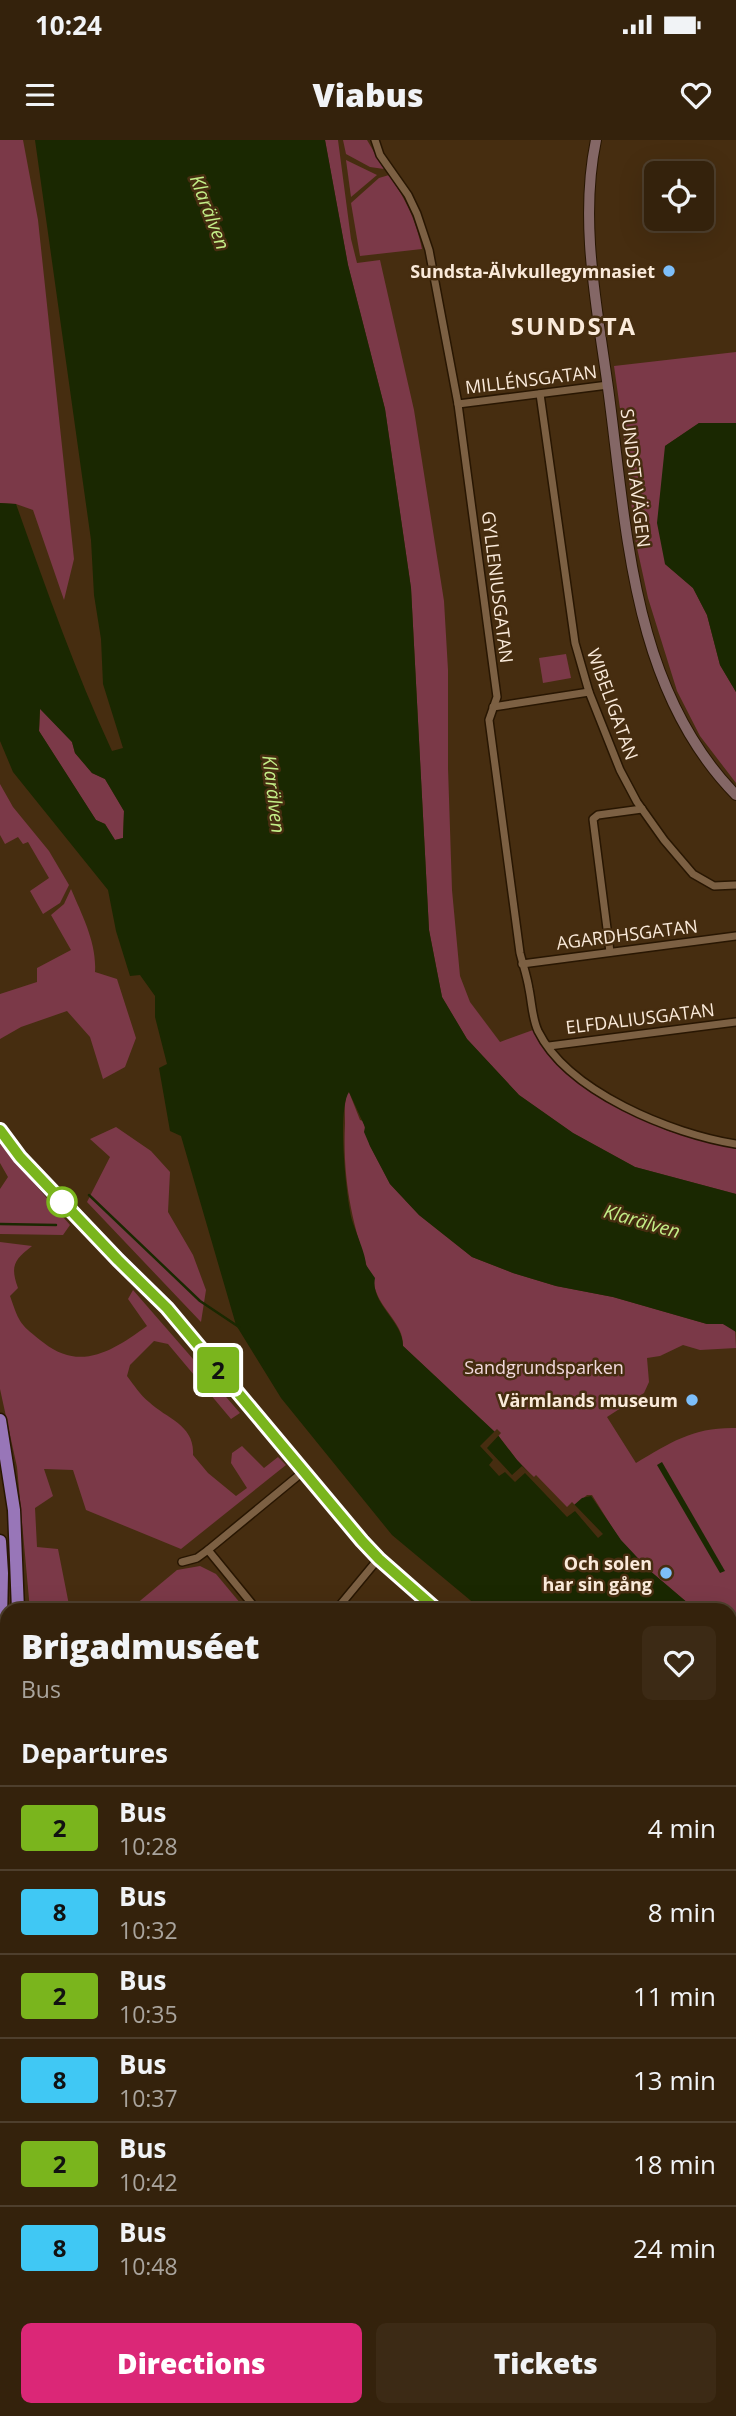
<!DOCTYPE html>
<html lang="en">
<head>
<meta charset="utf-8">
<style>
	:root { --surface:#34220c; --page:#3c2a15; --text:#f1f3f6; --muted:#a9a49d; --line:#4e3f2d; --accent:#db2777 }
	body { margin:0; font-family:"Open Sans",sans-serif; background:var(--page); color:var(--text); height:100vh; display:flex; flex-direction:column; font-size:26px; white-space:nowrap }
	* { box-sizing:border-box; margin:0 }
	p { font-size:23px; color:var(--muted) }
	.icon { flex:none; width:38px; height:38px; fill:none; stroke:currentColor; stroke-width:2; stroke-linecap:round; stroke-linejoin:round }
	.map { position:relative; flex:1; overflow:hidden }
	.details { position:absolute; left:0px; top:1463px; width:737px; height:814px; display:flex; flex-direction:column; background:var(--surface); border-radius:21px 21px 0 0; box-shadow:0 7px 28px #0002,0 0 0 2px var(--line) }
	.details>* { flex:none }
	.badge { padding:0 14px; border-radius:5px; font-size:24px; line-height:46px }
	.fabs { position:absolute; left:644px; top:21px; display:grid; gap:14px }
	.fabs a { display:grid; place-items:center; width:70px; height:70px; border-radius:10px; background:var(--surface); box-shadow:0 7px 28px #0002,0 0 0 2px var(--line); font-size:35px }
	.map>.badge { position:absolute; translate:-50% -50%; box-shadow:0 0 0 4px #fff }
	h2 { padding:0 21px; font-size:26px; line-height:63px }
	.round { display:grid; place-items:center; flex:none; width:74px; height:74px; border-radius:10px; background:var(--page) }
	.summary { display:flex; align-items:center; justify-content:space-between; height:119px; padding:0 21px }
	h1 { font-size:33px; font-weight:800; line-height:52px }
	.primary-button { display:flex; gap:14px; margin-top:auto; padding:14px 21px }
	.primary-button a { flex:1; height:80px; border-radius:10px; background:var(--accent); color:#fff; font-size:28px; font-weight:800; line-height:80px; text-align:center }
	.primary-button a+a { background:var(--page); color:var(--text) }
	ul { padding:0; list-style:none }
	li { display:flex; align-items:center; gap:21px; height:84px; padding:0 21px; border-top:2px solid var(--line) }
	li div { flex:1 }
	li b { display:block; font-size:26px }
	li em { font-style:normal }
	li .badge { min-width:77px; font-weight:700; text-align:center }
	.status { display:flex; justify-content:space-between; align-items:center; height:49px; padding:0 35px; background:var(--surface); direction:ltr }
	.status svg { height:19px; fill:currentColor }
	header { display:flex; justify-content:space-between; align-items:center; height:91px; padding:0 21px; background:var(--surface); font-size:32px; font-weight:800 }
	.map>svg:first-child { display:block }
	.green { fill:#7b3948 }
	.water { fill:#1a2801; fill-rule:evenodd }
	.pier { fill:#462d10 }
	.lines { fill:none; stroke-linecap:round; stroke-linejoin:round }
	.stream { stroke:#1a2801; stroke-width:2.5 }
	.street-casing { stroke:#281602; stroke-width:10 }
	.secondary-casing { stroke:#281602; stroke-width:12 }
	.highway-casing { stroke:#281602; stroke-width:15 }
	.street { stroke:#7c6043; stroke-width:7 }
	.secondary { stroke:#846766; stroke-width:10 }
	.highway { stroke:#9876b8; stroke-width:12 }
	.line-casing { stroke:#fff; stroke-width:16 }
	.line { stroke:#7ab51d; stroke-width:10 }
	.poi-dot { fill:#7dbef9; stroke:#462d10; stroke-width:2.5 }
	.stop-dot { fill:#fff; stroke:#7ab51d; stroke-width:3.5 }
	.labels { text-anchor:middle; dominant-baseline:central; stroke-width:5; stroke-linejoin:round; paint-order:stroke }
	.poi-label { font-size:18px; font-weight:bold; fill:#faeada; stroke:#462d10; text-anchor:end }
	.street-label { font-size:18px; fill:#faeada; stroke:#462d10 }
	.park-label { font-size:18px; fill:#f2d9dd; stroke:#462d10 }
	.water-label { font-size:19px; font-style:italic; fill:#c4ef88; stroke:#462d10 }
	.district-label { font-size:24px; font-weight:bold; letter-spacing:2px; fill:#faeada; stroke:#462d10 }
</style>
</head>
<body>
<div class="status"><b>10:24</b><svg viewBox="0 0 49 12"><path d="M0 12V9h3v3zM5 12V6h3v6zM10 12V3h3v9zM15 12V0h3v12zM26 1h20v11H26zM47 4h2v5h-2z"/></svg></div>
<header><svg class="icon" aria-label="menu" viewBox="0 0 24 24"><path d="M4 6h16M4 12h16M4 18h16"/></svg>Viabus<svg class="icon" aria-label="heart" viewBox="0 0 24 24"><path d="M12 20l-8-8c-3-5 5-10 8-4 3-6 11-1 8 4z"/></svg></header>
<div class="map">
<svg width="736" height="2276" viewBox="0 0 736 2276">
	<rect width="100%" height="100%" fill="#462d10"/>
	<g class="green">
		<path d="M0 0H23L38 80 74 419 64 460 33 370 16 364 0 363Z"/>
		<path d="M325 0H338L351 99 357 123 380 120 414 270 444 461 448 530V628L452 750 460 836 470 862 500 902 533 890 554 922 612 963 668 991 736 1009V1054L635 1027 573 993 519 955 467 899 442 857 429 790 411 448 385 269 348 125Z"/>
		<path d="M343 0H367L384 29 370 27 346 14Z"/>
		<path d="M346 20 377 35 351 57Z"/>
		<path d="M389 35C406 60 415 78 422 109L360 116 351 63 379 38Z"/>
		<path d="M736 212V283H699L665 306V424L693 448 707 475 720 525 736 552V643L700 596 677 551 648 458 634 394 628 326 614 226Z"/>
		<path d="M566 514 571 538 543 543 539 518Z"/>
		<path d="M40 568 72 602 75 613 92 633 105 639 124 671 123 698 115 700 105 684 96 680 39 591Z"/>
		<path d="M0 644 13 667 49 711 69 745 60 763 43 774 30 751 49 738 28 702 23 704 18 697 5 704 0 695Z"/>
		<path d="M71 749C82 775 97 803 95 832L117 839 136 898 125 927 103 939 90 897 67 871 21 887 0 899V854L37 842V828L71 810 51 775 64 764Z"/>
		<path d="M347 952H349L360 980 363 981 370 1006 390 1044 419 1075 472 1117 513 1133 556 1146 613 1157 707 1184H723L735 1189 736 1208 700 1210 683 1205 660 1216 647 1218 649 1242 644 1253 607 1277 636 1323C671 1302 694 1287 736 1288V1478L730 1482V1470H696L649 1430 620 1400 592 1355H587L567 1372 517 1320 497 1294 403 1206C404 1186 385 1173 377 1154 355 1096 342 1047 345 984 345 972 344 964 347 952Z"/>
		<path d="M116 987 151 1011 170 1032 168 1072 193 1115 206 1150 201 1182 87 1062 110 1017 90 999Z"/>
		<path d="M0 1004 70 1085 63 1095 0 1094V1049L8 1037 0 1023Z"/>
		<path d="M0 1102 32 1106C14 1120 10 1126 18 1148L10 1156C20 1185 20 1184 44 1203 81 1232 114 1210 147 1186L128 1159 133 1150 240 1273 231 1279 168 1204 154 1201 130 1225 127 1236C134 1245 140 1255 149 1262 167 1279 195 1285 193 1315L208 1333 236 1356 247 1348 231 1323 232 1313 242 1306 264 1328 278 1317 286 1325 181 1409 86 1370 73 1330 44 1329 53 1356 35 1368 37 1407 58 1409 70 1470H30L17 1327 0 1249Z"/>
		<path d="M200 1426 216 1434 246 1470H129L177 1430Z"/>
		<path d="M730 1720 736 1727V1906L730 1910Z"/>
	</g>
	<g class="water">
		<path d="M35 0H325L348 125 385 269 411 448 429 790 442 857 467 899 519 955 573 993 635 1027 736 1054V1192L723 1184H707L613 1157 556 1146 513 1133 472 1117 419 1075 390 1044 370 1006 364 992 365 987 349 952C337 969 346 1057 352 1080 356 1093 366 1115 366 1125L375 1138C370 1164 403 1181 403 1206L497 1294 517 1320 566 1372 582 1358 591 1356 621 1400 649 1430 696 1470H482L392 1395 281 1258 236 1185 181 996 170 991 159 928 167 924 155 877V856L140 835 130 836 116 791 108 750 13 632 0 601V363L16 364C46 448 75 531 112 611L123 608 103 544 101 499 94 455 91 400ZM40 569 72 602 75 613 92 633 105 639 124 671 123 698 115 700 105 684 96 680 39 591Z"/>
		<path d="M699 283H736V552L720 525 707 475 693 448 665 424 657 383 665 306Z"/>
		<path d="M662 1322 725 1431 720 1433 657 1325Z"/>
		<path d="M730 1498 736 1503V1661L730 1658Z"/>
		<path d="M736 1906V2039L730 2043V1910Z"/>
		<path d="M206 2270H367L362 2276H204Z"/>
	</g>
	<path class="pier" d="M497 1289 501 1293 487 1308 512 1335 522 1326 534 1337 536 1335 567 1367 572 1362 603 1394 598 1398 575 1371 567 1377 525 1333 515 1342 505 1332 499 1336 489 1325 493 1320 480 1306Z"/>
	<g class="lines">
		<g class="stream">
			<path d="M89 1055 200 1161 239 1187"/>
			<path d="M0 1084 56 1085"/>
		</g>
		<defs>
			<g id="street">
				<path d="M375 0 380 15 408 55 417 74 429 110 458 264 497 557 489 580 520 813C523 825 527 836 529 849 532 863 532 878 538 891 568 952 672 994 736 1004"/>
				<path d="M540 254 575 503 589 552 620 630 637 662 664 700 693 734 714 746 736 745"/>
				<path d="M458 264 608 245"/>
				<path d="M493 567 589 552"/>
				<path d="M610 812 593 679 598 675 642 669"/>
				<path d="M522 824 736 796"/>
				<path d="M549 906 736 882"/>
				<path d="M208 1410 257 1470"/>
				<path d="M182 1422 197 1418 208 1410 304 1331"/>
				<path d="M336 1470 379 1418"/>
				<path d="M730 1744 736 1749"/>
				<path d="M730 1777 736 1770"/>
				<path d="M730 1847 731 1849"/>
				<path d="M730 2054 736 2050"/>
				<path d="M730 2123 736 2133"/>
				<path d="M0 2128 7 2115"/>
				<path d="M730 2209 736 2205"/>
				<path d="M458 2270 461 2276"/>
				<path d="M624 2276 633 2270"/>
			</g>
			<g id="secondary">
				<path d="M596 0C579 81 597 167 608 248 627 388 631 548 736 655"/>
				<path d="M0 990 20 1017 118 1120 167 1168 362 1401 379 1418 437 1470"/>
				<path d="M730 1699 736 1705"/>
				<path d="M730 1710 736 1716"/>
				<path d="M0 1850 7 1860"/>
				<path d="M0 1868 7 1878"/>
				<path d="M288 2270 292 2276"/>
				<path d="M303 2270 308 2276"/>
				<path d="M172 2276 175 2270"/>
				<path d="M185 2276 188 2270"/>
			</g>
			<g id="highway">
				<path d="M0 1280 14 1370 18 1470"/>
				<path d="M0 1401 2 1433 0 1529"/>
				<path d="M0 1651 7 1612"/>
				<path d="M0 1711 7 1740"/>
				<path d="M0 1711 7 1682"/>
				<path d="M0 1774 7 1773"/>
				<path d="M0 1965 7 1959"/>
				<path d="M0 1987H7"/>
			</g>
		</defs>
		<use href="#street" class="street-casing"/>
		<use href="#secondary" class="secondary-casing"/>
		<use href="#highway" class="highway-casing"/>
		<use href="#street" class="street"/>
		<use href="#secondary" class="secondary"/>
		<use href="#highway" class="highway"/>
	</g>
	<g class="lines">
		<defs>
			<path id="line" d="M0 990 20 1017 118 1120 167 1168 362 1401 379 1419 437 1470"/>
		</defs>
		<use href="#line" class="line-casing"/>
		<use href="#line" class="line"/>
	</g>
	<g class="poi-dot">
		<circle cx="669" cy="131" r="7"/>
		<circle cx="692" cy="1260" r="7"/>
		<circle cx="666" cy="1433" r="7"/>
	</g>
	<circle class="stop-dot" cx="62" cy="1062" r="14"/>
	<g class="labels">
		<g class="poi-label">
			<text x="655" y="131">Sundsta-Älvkullegymnasiet</text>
			<text x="678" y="1260">Värmlands museum</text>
			<text x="652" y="1423">Och solen<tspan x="652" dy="21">har sin gång</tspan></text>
		</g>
		<g class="street-label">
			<text transform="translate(531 239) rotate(-7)">MILLÉNSGATAN</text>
			<text transform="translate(636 338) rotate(83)">SUNDSTAVÄGEN</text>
			<text transform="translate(498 447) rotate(83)">GYLLENIUSGATAN</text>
			<text transform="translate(613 564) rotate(70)">WIBELIGATAN</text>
			<text transform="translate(627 794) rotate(-7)">AGARDHSGATAN</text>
			<text transform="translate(640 878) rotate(-7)">ELFDALIUSGATAN</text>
		</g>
		<g class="park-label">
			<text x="544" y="1227">Sandgrundsparken</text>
		</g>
		<g class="water-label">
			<text transform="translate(210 72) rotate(69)">Klarälven</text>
			<text transform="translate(274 654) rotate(83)">Klarälven</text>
			<text transform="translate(642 1081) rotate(16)">Klarälven</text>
		</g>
		<g class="district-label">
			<text x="574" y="185">SUNDSTA</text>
		</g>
	</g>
</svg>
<div class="fabs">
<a><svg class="icon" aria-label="locate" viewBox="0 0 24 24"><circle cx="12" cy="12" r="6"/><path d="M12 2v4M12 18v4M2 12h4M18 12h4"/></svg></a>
</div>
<b class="badge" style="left:218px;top:1230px;background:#7ab51d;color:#111">2</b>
<section class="details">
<div class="summary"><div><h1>Brigadmuséet</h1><p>Bus</p></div><a class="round"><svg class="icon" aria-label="heart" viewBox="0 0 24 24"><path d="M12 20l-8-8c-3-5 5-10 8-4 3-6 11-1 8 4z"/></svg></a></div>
<h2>Departures</h2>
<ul>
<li><span class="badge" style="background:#7ab51d;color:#111">2</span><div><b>Bus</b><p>10:28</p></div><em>4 min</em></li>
<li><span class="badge" style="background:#40c8f4;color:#111">8</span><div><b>Bus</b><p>10:32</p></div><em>8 min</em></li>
<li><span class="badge" style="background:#7ab51d;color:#111">2</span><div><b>Bus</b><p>10:35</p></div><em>11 min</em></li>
<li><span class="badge" style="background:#40c8f4;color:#111">8</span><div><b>Bus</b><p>10:37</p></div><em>13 min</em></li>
<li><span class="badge" style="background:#7ab51d;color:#111">2</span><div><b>Bus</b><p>10:42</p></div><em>18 min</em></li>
<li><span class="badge" style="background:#40c8f4;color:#111">8</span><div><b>Bus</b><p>10:48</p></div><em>24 min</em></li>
</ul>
<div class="primary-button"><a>Directions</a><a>Tickets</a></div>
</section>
</div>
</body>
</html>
